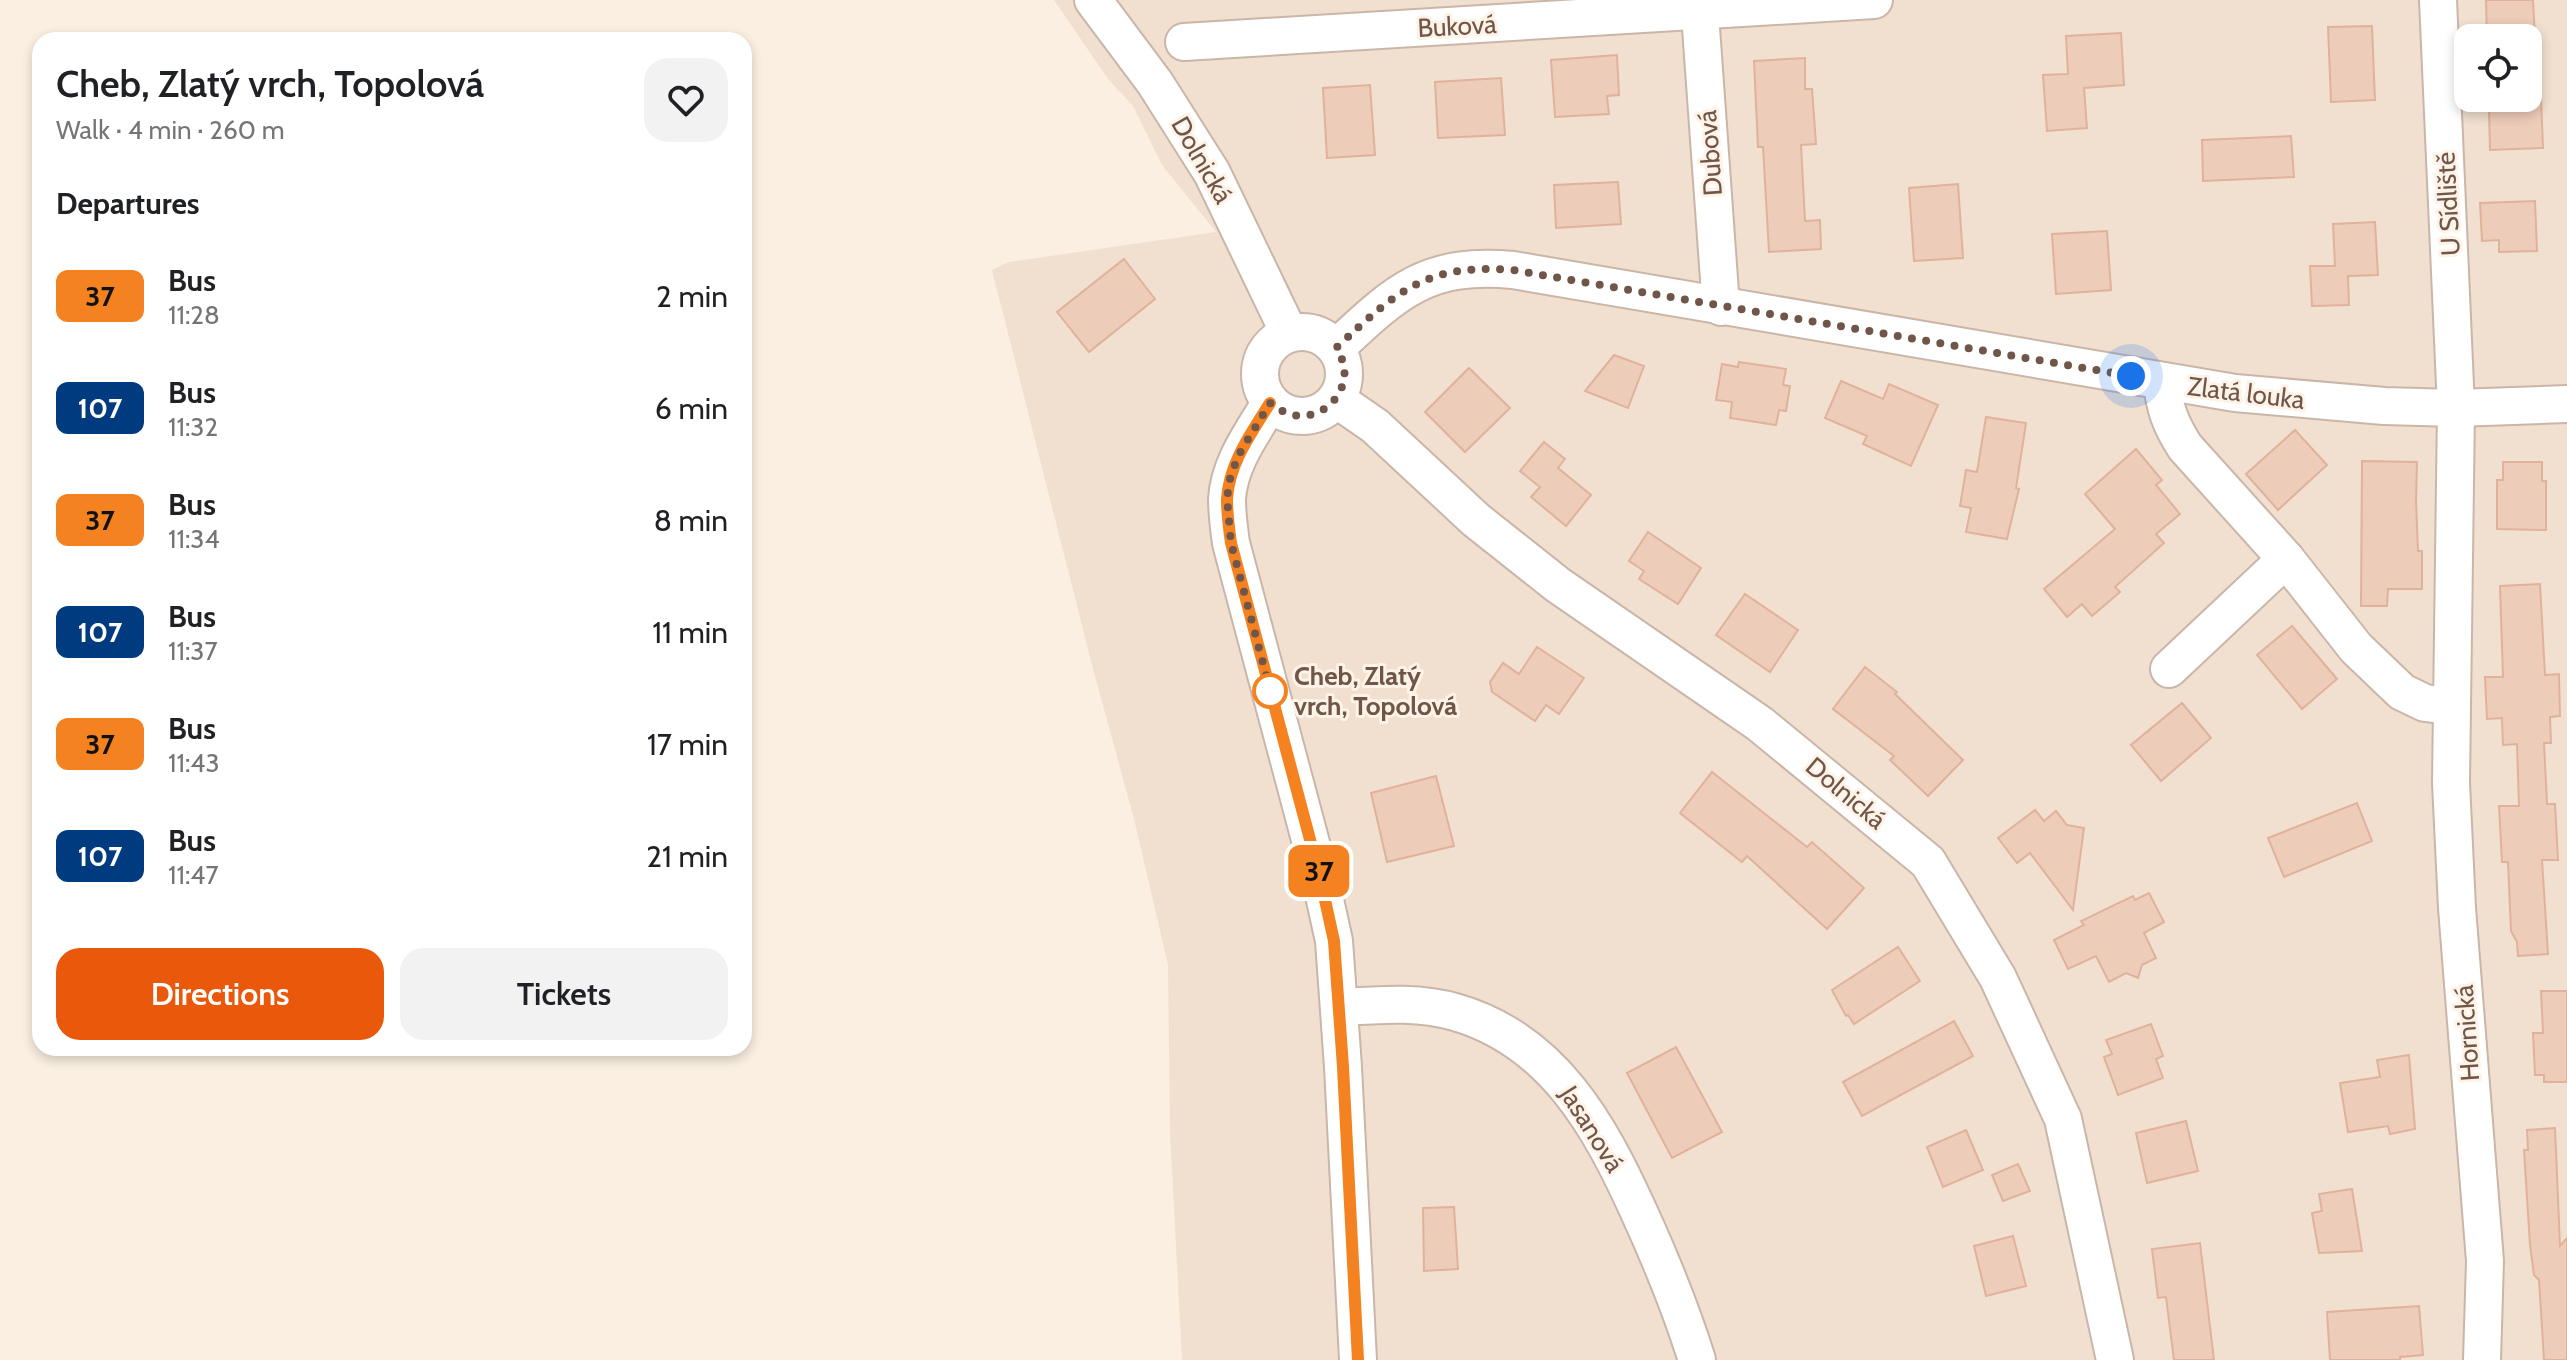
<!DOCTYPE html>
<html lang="en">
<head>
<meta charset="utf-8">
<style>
	:root { --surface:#fff; --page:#f2f2f2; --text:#202124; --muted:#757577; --accent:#ea580c }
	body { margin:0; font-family:Cabin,sans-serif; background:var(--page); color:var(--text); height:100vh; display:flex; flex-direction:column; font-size:30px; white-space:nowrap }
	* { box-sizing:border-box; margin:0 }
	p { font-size:26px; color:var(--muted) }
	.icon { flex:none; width:44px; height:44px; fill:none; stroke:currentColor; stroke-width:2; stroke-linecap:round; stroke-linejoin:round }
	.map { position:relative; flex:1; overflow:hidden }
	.details { position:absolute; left:32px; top:32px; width:720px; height:1024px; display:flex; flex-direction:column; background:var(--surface); border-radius:24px; box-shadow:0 4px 12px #0003 }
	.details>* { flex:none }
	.badge { padding:0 16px; border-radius:12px; font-size:28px; line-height:52px }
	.buttons { position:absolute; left:2454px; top:24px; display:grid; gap:16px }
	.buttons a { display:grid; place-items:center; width:88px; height:88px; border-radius:16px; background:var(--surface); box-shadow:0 4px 12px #0003; font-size:40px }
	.you { position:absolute; width:40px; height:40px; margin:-20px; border:6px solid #fff; border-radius:50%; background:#1a73e8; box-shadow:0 0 0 12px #1a73e833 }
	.map>.badge { position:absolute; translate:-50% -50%; box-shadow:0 0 0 4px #fff }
	h2 { padding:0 24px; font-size:30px; line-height:72px }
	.round { display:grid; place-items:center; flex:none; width:84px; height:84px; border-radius:24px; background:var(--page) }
	.headline { display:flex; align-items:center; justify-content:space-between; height:136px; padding:0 24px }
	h1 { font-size:38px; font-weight:600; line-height:60px }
	.cta { display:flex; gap:16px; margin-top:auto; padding:16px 24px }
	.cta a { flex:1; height:92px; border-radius:24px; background:var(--accent); color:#fff; font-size:32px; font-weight:600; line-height:92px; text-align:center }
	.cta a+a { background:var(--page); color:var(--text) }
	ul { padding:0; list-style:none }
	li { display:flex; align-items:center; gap:24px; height:112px; padding:0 24px }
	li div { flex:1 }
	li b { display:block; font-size:30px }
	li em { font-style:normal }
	li .badge { min-width:88px; font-weight:700; text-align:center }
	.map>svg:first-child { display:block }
	.residential { fill:#f1e0d0; fill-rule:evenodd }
	.building { fill:#eeccba; stroke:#e0b29b; stroke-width:2 }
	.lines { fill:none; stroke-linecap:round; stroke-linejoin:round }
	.minor-casing { stroke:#cab6a8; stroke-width:40 }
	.minor { stroke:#fff; stroke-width:36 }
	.line-casing { stroke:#fff; stroke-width:18 }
	.line { stroke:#f58220; stroke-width:12 }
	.walk { stroke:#705549; stroke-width:8; stroke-dasharray:0 14.4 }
	.stop-dot { fill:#fff; stroke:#f58220; stroke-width:4 }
	.labels { text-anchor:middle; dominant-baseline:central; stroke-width:6; stroke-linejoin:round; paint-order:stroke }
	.street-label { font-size:26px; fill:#705549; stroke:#fef3e6 }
	.stop-label { font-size:26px; font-weight:bold; fill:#705549; stroke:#fef3e6; text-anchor:start }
</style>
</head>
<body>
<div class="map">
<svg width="2567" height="1360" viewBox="0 0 2567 1360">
	<rect width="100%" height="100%" fill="#faefe1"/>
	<path class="residential" d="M1054 0H2567V1360H1182L1170 1132 1168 965 1134 819 1092 665 992 270 1009 262 1216 232 1162 165 1133 106 1108 79ZM2468 38H2528V98H2468Z"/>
	<g class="building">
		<path d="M2486 0H2533L2535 36 2487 38Z"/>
		<path d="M2372 26 2375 100 2331 102 2328 27Z"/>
		<path d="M2121 33 2124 85 2084 88 2087 128 2047 131 2043 75 2068 74 2066 36Z"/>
		<path d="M1617 55 1619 95 1607 96 1609 114 1555 117 1551 60Z"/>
		<path d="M1805 58V89H1812L1816 144 1801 145 1805 221 1820 220 1821 249 1769 252 1763 147H1758L1754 61Z"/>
		<path d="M1501 78 1505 135 1438 138 1435 82Z"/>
		<path d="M1370 85 1375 155 1327 158 1323 88Z"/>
		<path d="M2502 98H2541L2543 148 2490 150 2489 110H2502Z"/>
		<path d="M2291 136 2294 177 2203 181 2202 140Z"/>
		<path d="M1618 182 1621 224 1556 228 1554 185Z"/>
		<path d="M1958 184 1963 258 1914 261 1909 188Z"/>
		<path d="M2535 201 2537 251 2499 252V240L2482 241 2480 203Z"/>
		<path d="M2375 222 2378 275 2348 276 2349 305 2312 306 2310 266H2335L2333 224Z"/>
		<path d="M2107 231 2111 290 2056 294 2052 234Z"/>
		<path d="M1124 259 1155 299 1089 352 1057 312Z"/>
		<path d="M1614 355 1644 366 1628 408 1585 391Z"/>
		<path d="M1739 362 1786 369 1783 385 1790 386 1786 411 1779 410 1776 425 1730 418 1732 402 1716 400 1722 364 1738 367Z"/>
		<path d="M1469 368 1510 408 1465 452 1425 412Z"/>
		<path d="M1841 381 1883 399 1889 384 1938 405 1911 466 1863 444 1867 436 1825 418Z"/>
		<path d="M1986 417 2026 423 2016 488 2019 489 2007 539 1966 532 1971 508 1960 506 1966 470 1977 472Z"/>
		<path d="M2295 430 2327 465 2278 510 2246 474Z"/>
		<path d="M1544 442 1565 459 1558 468 1591 495 1566 526 1531 497 1540 487 1520 471Z"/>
		<path d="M2136 449 2162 480 2156 485 2180 514 2156 534 2164 543 2115 587 2120 592 2092 616 2082 604 2067 617 2044 589 2115 529 2085 494Z"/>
		<path d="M2362 461 2417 462 2416 501 2418 551H2422V589H2388L2387 606H2361Z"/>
		<path d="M2503 462H2542V481H2546V530L2497 529V480H2503Z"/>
		<path d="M1648 532 1701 568 1678 604 1639 579 1644 571 1629 561Z"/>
		<path d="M2540 584 2545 675 2559 674 2560 716 2550 717 2551 743H2544L2547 804H2555L2558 860H2542L2548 954 2518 956 2517 942 2511 931 2508 862H2502L2499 806H2519L2517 744 2503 745 2502 718 2487 719 2485 677H2503L2500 586Z"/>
		<path d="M1745 594 1798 630 1770 672 1716 635Z"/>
		<path d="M2292 626 2337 679 2302 709 2257 655Z"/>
		<path d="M1537 647 1584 678 1559 714 1546 705 1535 721 1492 692 1490 682 1503 663 1519 674Z"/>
		<path d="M1865 667 1897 692 1895 694 1963 760 1928 796 1890 760 1894 756 1833 709Z"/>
		<path d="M2182 703 2211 738 2161 781 2131 745Z"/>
		<path d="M1712 772 1807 847 1812 842 1864 888 1827 929 1747 856 1742 862 1680 813Z"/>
		<path d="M1436 776 1454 846 1387 862 1371 793Z"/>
		<path d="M2357 803 2372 841 2284 877 2268 838Z"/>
		<path d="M2035 810 2044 821 2056 811 2067 825 2084 828 2073 910 2030 853 2017 863 1998 838Z"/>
		<path d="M2149 893 2164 922 2144 933 2156 958 2142 965 2138 978 2126 973 2109 982 2096 956 2068 969 2054 940 2084 925 2081 921 2133 896 2135 900Z"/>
		<path d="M1898 947 1920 981 1854 1024 1848 1015 1846 1016 1832 990Z"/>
		<path d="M2541 991H2567V1082H2544V1075H2535L2533 1033H2543Z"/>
		<path d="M1954 1021 1973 1056 1862 1116 1843 1082Z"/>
		<path d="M2151 1024 2163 1056 2156 1059 2163 1078 2118 1095 2104 1057 2112 1054 2106 1040Z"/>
		<path d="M1676 1047 1722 1132 1672 1158 1627 1073Z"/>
		<path d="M2409 1055 2415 1129 2390 1134 2388 1126 2348 1132 2340 1083 2380 1077 2377 1060Z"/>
		<path d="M2186 1121 2198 1171 2147 1183 2136 1133Z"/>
		<path d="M2555 1128 2560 1246 2567 1238V1360H2544L2539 1280 2534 1275 2530 1245 2524 1150H2528L2527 1130Z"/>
		<path d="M1966 1130 1983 1170 1943 1187 1927 1147Z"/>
		<path d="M2018 1164 2030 1191 2003 1201 1992 1175Z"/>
		<path d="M2352 1189 2362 1251 2319 1253 2312 1213 2322 1211 2319 1194Z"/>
		<path d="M1454 1207 1458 1269 1424 1271 1423 1208Z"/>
		<path d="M2013 1236 2026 1286 1986 1296 1974 1246Z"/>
		<path d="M2200 1243 2214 1360H2174L2166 1297 2158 1298 2152 1249Z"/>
		<path d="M2419 1306 2423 1355 2400 1357V1360H2330L2327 1312Z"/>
	</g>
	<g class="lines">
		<defs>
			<g id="minor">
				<path d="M1093 0 1155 83 1212 173 1289 333"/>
				<path d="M1699 0 1721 307"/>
				<path d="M2438 0 2456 408 2451 783 2457 908 2485 1261 2482 1360"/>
				<path d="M1184 42 1874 0"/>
				<circle cx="1302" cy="374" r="42"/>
				<path d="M1336 348C1396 292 1426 262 1513 270L2235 393 2384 406 2456 408 2567 404"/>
				<path d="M2162 381C2164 408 2171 425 2185 447L2286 559 2356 648 2402 692 2425 703 2450 706"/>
				<path d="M1336 399 1375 426 1476 520 1558 585 1760 724 1928 862 1998 978 2063 1119 2115 1360"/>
				<path d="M1270 403C1253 432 1229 463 1227 499 1227 514 1229 529 1231 543L1320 877 1334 941 1343 1067 1358 1360"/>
				<path d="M2169 669 2286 559"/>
				<path d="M1340 1007C1378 1005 1417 1001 1455 1012 1553 1040 1600 1126 1639 1212 1661 1260 1681 1309 1697 1360"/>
			</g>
		</defs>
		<use href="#minor" class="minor-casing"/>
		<use href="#minor" class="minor"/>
	</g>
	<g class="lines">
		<defs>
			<path id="line" d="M1270 403C1252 432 1229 463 1227 499 1227 514 1229 529 1231 543L1320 877 1334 941 1343 1067 1358 1360"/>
		</defs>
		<use href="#line" class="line-casing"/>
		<use href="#line" class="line"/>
		<path class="walk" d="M1270 691 1272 697 1231 543 1227 498 1230 479 1238 456 1270 403C1275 406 1281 411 1287 413 1317 425 1349 397 1344 366 1343 360 1339 353 1336 348 1396 292 1426 263 1513 270L2131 376"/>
	</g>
	<circle class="stop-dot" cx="1270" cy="691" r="16"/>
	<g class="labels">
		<g class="street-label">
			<text transform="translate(1457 26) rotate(-3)">Buková</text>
			<text transform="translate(1710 153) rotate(-94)">Dubová</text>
			<text transform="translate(1202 160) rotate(60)">Dolnická</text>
			<text transform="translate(2448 204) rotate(-93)">U Sídliště</text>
			<text transform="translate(2246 393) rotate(7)">Zlatá louka</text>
			<text transform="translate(1846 793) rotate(40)">Dolnická</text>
			<text transform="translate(2467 1033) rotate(-94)">Hornická</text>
			<text transform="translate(1592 1129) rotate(58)">Jasanová</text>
		</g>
		<g class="stop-label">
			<text x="1294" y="676">Cheb, Zlatý<tspan x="1294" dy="30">vrch, Topolová</tspan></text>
		</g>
	</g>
</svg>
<div class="buttons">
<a><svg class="icon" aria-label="locate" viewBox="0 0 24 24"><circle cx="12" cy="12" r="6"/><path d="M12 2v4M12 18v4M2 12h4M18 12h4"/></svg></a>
</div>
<div class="you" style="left:2131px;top:376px"></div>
<b class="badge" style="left:1319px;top:871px;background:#f58220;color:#111">37</b>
<section class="details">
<div class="headline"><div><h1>Cheb, Zlatý vrch, Topolová</h1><p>Walk · 4 min · 260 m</p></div><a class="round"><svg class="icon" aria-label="heart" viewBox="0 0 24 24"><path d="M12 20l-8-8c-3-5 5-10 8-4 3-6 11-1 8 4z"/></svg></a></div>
<h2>Departures</h2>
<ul>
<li><span class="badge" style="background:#f58220;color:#111">37</span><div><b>Bus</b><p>11:28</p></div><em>2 min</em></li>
<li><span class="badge" style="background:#003b80;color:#fff">107</span><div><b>Bus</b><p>11:32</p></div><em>6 min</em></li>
<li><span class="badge" style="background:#f58220;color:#111">37</span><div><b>Bus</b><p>11:34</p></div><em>8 min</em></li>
<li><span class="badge" style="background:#003b80;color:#fff">107</span><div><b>Bus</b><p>11:37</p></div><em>11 min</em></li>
<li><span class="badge" style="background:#f58220;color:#111">37</span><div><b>Bus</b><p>11:43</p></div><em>17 min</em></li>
<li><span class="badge" style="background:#003b80;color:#fff">107</span><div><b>Bus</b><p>11:47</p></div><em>21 min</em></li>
</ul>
<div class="cta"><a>Directions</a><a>Tickets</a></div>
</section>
</div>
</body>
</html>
